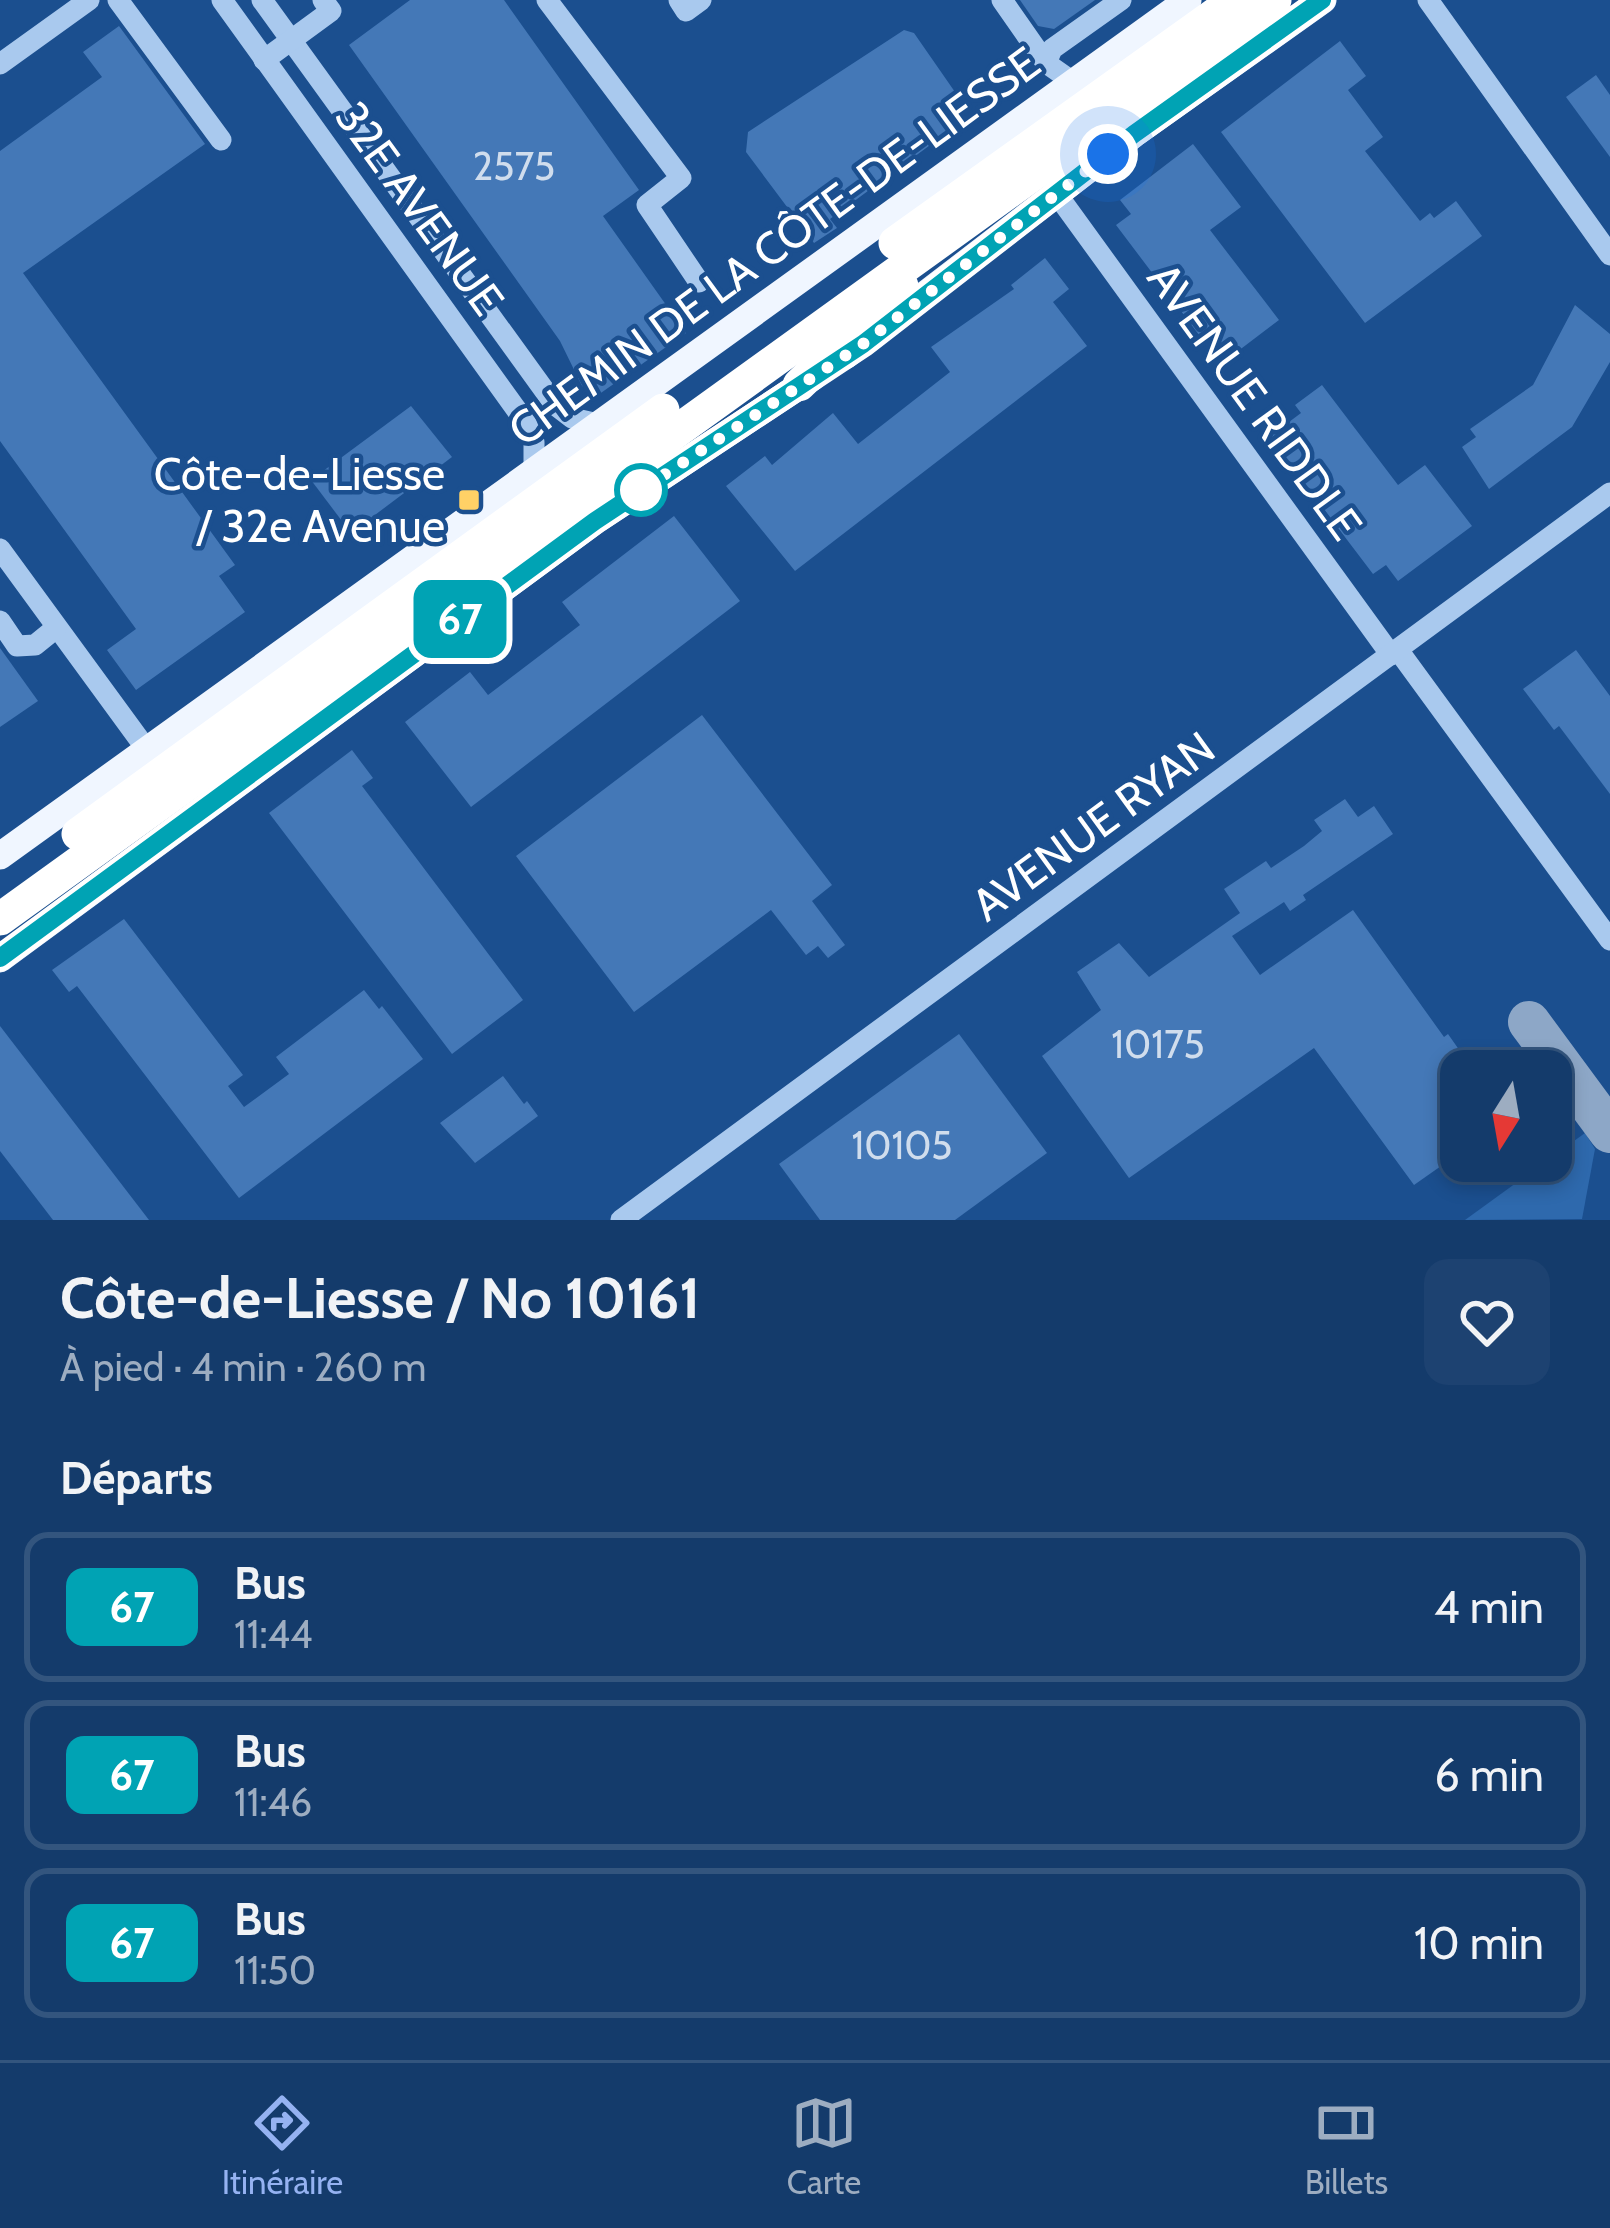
<!DOCTYPE html>
<html lang="fr">
<head>
<meta charset="utf-8">
<style>
	:root { --surface:#143b6b; --page:#1d4271; --text:#f1f3f6; --muted:#9dadc1; --line:#33557e; --accent:#95b2f1 }
	body { margin:0; font-family:Cabin,sans-serif; background:var(--page); color:var(--text); height:100vh; display:flex; flex-direction:column; font-size:45px; white-space:nowrap }
	* { box-sizing:border-box; margin:0 }
	p { font-size:39px; color:var(--muted) }
	.icon { flex:none; width:66px; height:66px; fill:none; stroke:currentColor; stroke-width:2; stroke-linecap:round; stroke-linejoin:round }
	.map { position:relative; height:1220px; overflow:hidden }
	.panel { display:flex; flex-direction:column; background:var(--surface); flex:1 }
	.panel>* { flex:none }
	.badge { padding:0 24px; border-radius:18px; font-size:42px; line-height:78px }
	.needle { width:78px; rotate:191deg }
	.buttons { position:absolute; left:1440px; top:1050px; display:grid; gap:24px }
	.buttons a { display:grid; place-items:center; width:132px; height:132px; border-radius:24px; background:var(--surface); box-shadow:0 6px 18px #0003,0 0 0 3px var(--line); font-size:60px }
	.you { position:absolute; width:60px; height:60px; margin:-30px; border:9px solid #fff; border-radius:50%; background:#1a73e8; box-shadow:0 0 0 18px #1a73e833 }
	.map>.badge { position:absolute; translate:-50% -50%; box-shadow:0 0 0 6px #fff }
	h2 { padding:0 60px; font-size:45px; line-height:108px }
	.round { display:grid; place-items:center; flex:none; width:126px; height:126px; border-radius:24px; background:var(--page) }
	.summary { display:flex; align-items:center; justify-content:space-between; height:204px; padding:0 60px }
	h1 { font-size:57px; font-weight:700; line-height:90px }
	ul { padding:0; list-style:none }
	li { display:flex; align-items:center; gap:36px; height:150px; margin:0 24px 18px; padding:0 36px; border:6px solid var(--line); border-radius:24px }
	li div { flex:1 }
	li b { display:block; font-size:45px }
	li em { font-style:normal }
	li .badge { min-width:132px; font-weight:700; text-align:center }
	.menu { display:flex; justify-content:space-around; align-items:center; height:168px; border-top:3px solid var(--line); background:var(--surface); font-size:33px; color:var(--muted) }
	.menu a { display:grid; justify-items:center; gap:6px }
	.menu .active { color:var(--accent) }
	.map>svg:first-child { display:block }
	.green { fill:#2e69ad }
	.lines { fill:none; stroke-linecap:round; stroke-linejoin:round }
	.taxiway { stroke:#8da7c7; stroke-width:42 }
	.building { fill:#4478b7 }
	.minor { stroke:#a9c9ee; stroke-width:21 }
	.major { stroke:#f0f6ff; stroke-width:27 }
	.highway { stroke:#fff; stroke-width:33 }
	.line-casing { stroke:#fff; stroke-width:27 }
	.line { stroke:#00a3b4; stroke-width:18 }
	.walk { stroke:#fff; stroke-width:12; stroke-dasharray:0 21.6 }
	.stop-dot { fill:#fff; stroke:#00a3b4; stroke-width:6 }
	.poi-dot { fill:#ffd166; stroke:#1b4f8f; stroke-width:4.5 }
	.labels { text-anchor:middle; dominant-baseline:central; stroke-width:9; stroke-linejoin:round; paint-order:stroke }
	.number-label { font-size:39px; fill:#d0dded }
	.street-label { font-size:45px; fill:#fff; stroke:#1b4f8f }
	.poi-label { font-size:45px; fill:#fff; stroke:#1b4f8f; text-anchor:end }
</style>
</head>
<body>
<div class="map">
<svg width="1610" height="1220" viewBox="0 0 1610 1220">
	<rect width="100%" height="100%" fill="#1b4f8f"/>
	<path class="green" d="M1585 1133 1595 1149 1582 1219 1465 1220Z"/>
	<g class="lines">
		<path class="taxiway" d="M1529 1022 1610 1132"/>
	</g>
	<g class="building">
		<path d="M410 0H504L639 190 603 216 686 333 598 395 582 386 560 341 349 45Z"/>
		<path d="M1020 0H1095L1054 29 1038 26Z"/>
		<path d="M119 26 205 144 23 273 235 565 219 576 245 612 136 690 107 650 136 629 0 441V151L102 77 83 52Z"/>
		<path d="M904 30 914 33 964 105V120L830 219 837 228 814 243 746 152 748 132Z"/>
		<path d="M1340 41 1366 76 1348 90 1383 137 1365 151 1420 221 1430 213 1434 218 1456 201 1482 236 1365 323 1221 132Z"/>
		<path d="M1596 75 1610 95V157L1566 97Z"/>
		<path d="M1193 144 1241 207 1210 230 1279 320 1221 364 1116 225 1131 214 1120 200Z"/>
		<path d="M1045 258 1069 289 1053 302 1087 346 795 571 726 486 765 456 772 465 833 413 858 444 950 372 931 347 1014 289 1011 285Z"/>
		<path d="M1575 305 1610 334V362L1572 427 1489 489 1462 447 1476 437 1470 429 1533 385Z"/>
		<path d="M1322 385 1398 485 1425 465 1472 526 1398 581 1386 565 1373 574 1269 437 1301 413 1295 405Z"/>
		<path d="M411 406 452 457 351 533 311 480Z"/>
		<path d="M674 516 740 601 471 807 405 722 470 672 488 695 580 625 562 602Z"/>
		<path d="M0 648 38 701 0 727Z"/>
		<path d="M1576 650 1610 696V794L1559 726 1554 730 1523 689Z"/>
		<path d="M702 715 832 885 812 901 845 945 828 958 818 946 806 955 771 910 634 1012 516 856Z"/>
		<path d="M352 750 373 778 362 786 523 1000 452 1054 269 813Z"/>
		<path d="M1345 799 1358 817 1374 806 1393 834 1303 895 1306 900 1290 911 1284 902 1232 936 1260 975 1353 910 1444 1037 1448 1034 1474 1071H1461V1152L1414 1185 1314 1048 1129 1178 1042 1056 1101 1010 1077 972 1119 943 1149 977 1240 913 1224 889 1266 861 1271 868 1304 846 1322 831 1314 820Z"/>
		<path d="M124 919 243 1075 228 1086 244 1107 289 1074 276 1057 364 990 379 1009 382 1006 423 1059 239 1198 77 986 69 992 52 970Z"/>
		<path d="M0 1026 149 1220H53L0 1151Z"/>
		<path d="M959 1034 1047 1153 955 1220H820L779 1164Z"/>
		<path d="M503 1076 524 1104 527 1101 538 1116 475 1163 440 1123Z"/>
	</g>
	<g class="lines">
		<g class="minor">
			<path d="M118 0 221 140"/>
			<path d="M222 0 526 423 534 442V469"/>
			<path d="M262 0 555 405 572 418 598 424"/>
			<path d="M547 0 681 178 647 205 699 282"/>
			<path d="M679 0 686 11 701 0"/>
			<path d="M1002 0 1046 63"/>
			<path d="M1428 0 1610 255"/>
			<path d="M264 60 331 11 323 0"/>
			<path d="M0 64 89 0"/>
			<path d="M1073 82 1046 63 1052 49 1121 0"/>
			<path d="M1056 193 1391 655"/>
			<path d="M0 549 147 750"/>
			<path d="M0 621 17 646 35 645 56 628"/>
			<path d="M1398 650 1610 940"/>
			<path d="M621 1220 1610 493"/>
		</g>
		<g class="major">
			<path d="M845 356 1134 134 1323 0"/>
			<path d="M0 856 1188 0"/>
			<path d="M0 959 595 521 813 377"/>
		</g>
		<g class="highway">
			<path d="M895 243 1235 0"/>
			<path d="M799 385 902 286"/>
			<path d="M78 834 663 410"/>
			<path d="M0 919 1275 0"/>
		</g>
	</g>
	<g class="lines">
		<defs>
			<path id="line" d="M0 958 595 521 863 344 1134 134 1322 0"/>
		</defs>
		<use href="#line" class="line-casing"/>
		<use href="#line" class="line"/>
		<path class="walk" d="M641 490 626 500 863 344 1108 154"/>
	</g>
	<circle class="stop-dot" cx="641" cy="490" r="24"/>
	<rect class="poi-dot" x="457" y="488" width="24" height="24" rx="6"/>
	<g class="labels">
		<g class="number-label">
			<text x="514" y="166">2575</text>
			<text x="1158" y="1044">10175</text>
			<text x="902" y="1145">10105</text>
		</g>
		<g class="street-label">
			<text transform="translate(420 208) rotate(54)">32E AVENUE</text>
			<text transform="translate(774 246) rotate(-36)">CHEMIN DE LA CÔTE-DE-LIESSE</text>
			<text transform="translate(1255 401) rotate(54)">AVENUE RIDDLE</text>
			<text transform="translate(1093 826) rotate(-36)">AVENUE RYAN</text>
		</g>
		<g class="poi-label">
			<text x="445" y="474">Côte-de-Liesse<tspan x="445" dy="52">/ 32e Avenue</tspan></text>
		</g>
	</g>
</svg>
<div class="buttons">
<a><svg class="needle" viewBox="-14 -14 28 28"><path d="M0-13l5 13h-10z" fill="#e53935"/><path d="M0 13l5-13h-10z" fill="#9dadc1"/></svg></a>
</div>
<div class="you" style="left:1108px;top:154px"></div>
<b class="badge" style="left:460px;top:619px;background:#00a3b4;color:#fff">67</b>
</div>
<section class="panel">
<div class="summary"><div><h1>Côte-de-Liesse / No 10161</h1><p>À pied · 4 min · 260 m</p></div><a class="round"><svg class="icon" aria-label="heart" viewBox="0 0 24 24"><path d="M12 20l-8-8c-3-5 5-10 8-4 3-6 11-1 8 4z"/></svg></a></div>
<h2>Départs</h2>
<ul>
<li><span class="badge" style="background:#00a3b4;color:#fff">67</span><div><b>Bus</b><p>11:44</p></div><em>4 min</em></li>
<li><span class="badge" style="background:#00a3b4;color:#fff">67</span><div><b>Bus</b><p>11:46</p></div><em>6 min</em></li>
<li><span class="badge" style="background:#00a3b4;color:#fff">67</span><div><b>Bus</b><p>11:50</p></div><em>10 min</em></li>
</ul>
</section>
<nav class="menu">
<a class="active"><svg class="icon" aria-label="directions" viewBox="0 0 24 24"><path d="M12 3l9 9-9 9-9-9zM9 14v-3h6M13 9l2 2-2 2"/></svg>Itinéraire</a>
<a><svg class="icon" aria-label="map" viewBox="0 0 24 24"><path d="M3 6l6-2 6 2 6-2v14l-6 2-6-2-6 2zM9 4v14M15 6v14"/></svg>Carte</a>
<a><svg class="icon" aria-label="tickets" viewBox="0 0 24 24"><path d="M3 7h18v10H3zM15 7v10"/></svg>Billets</a>
</nav>
</body>
</html>
